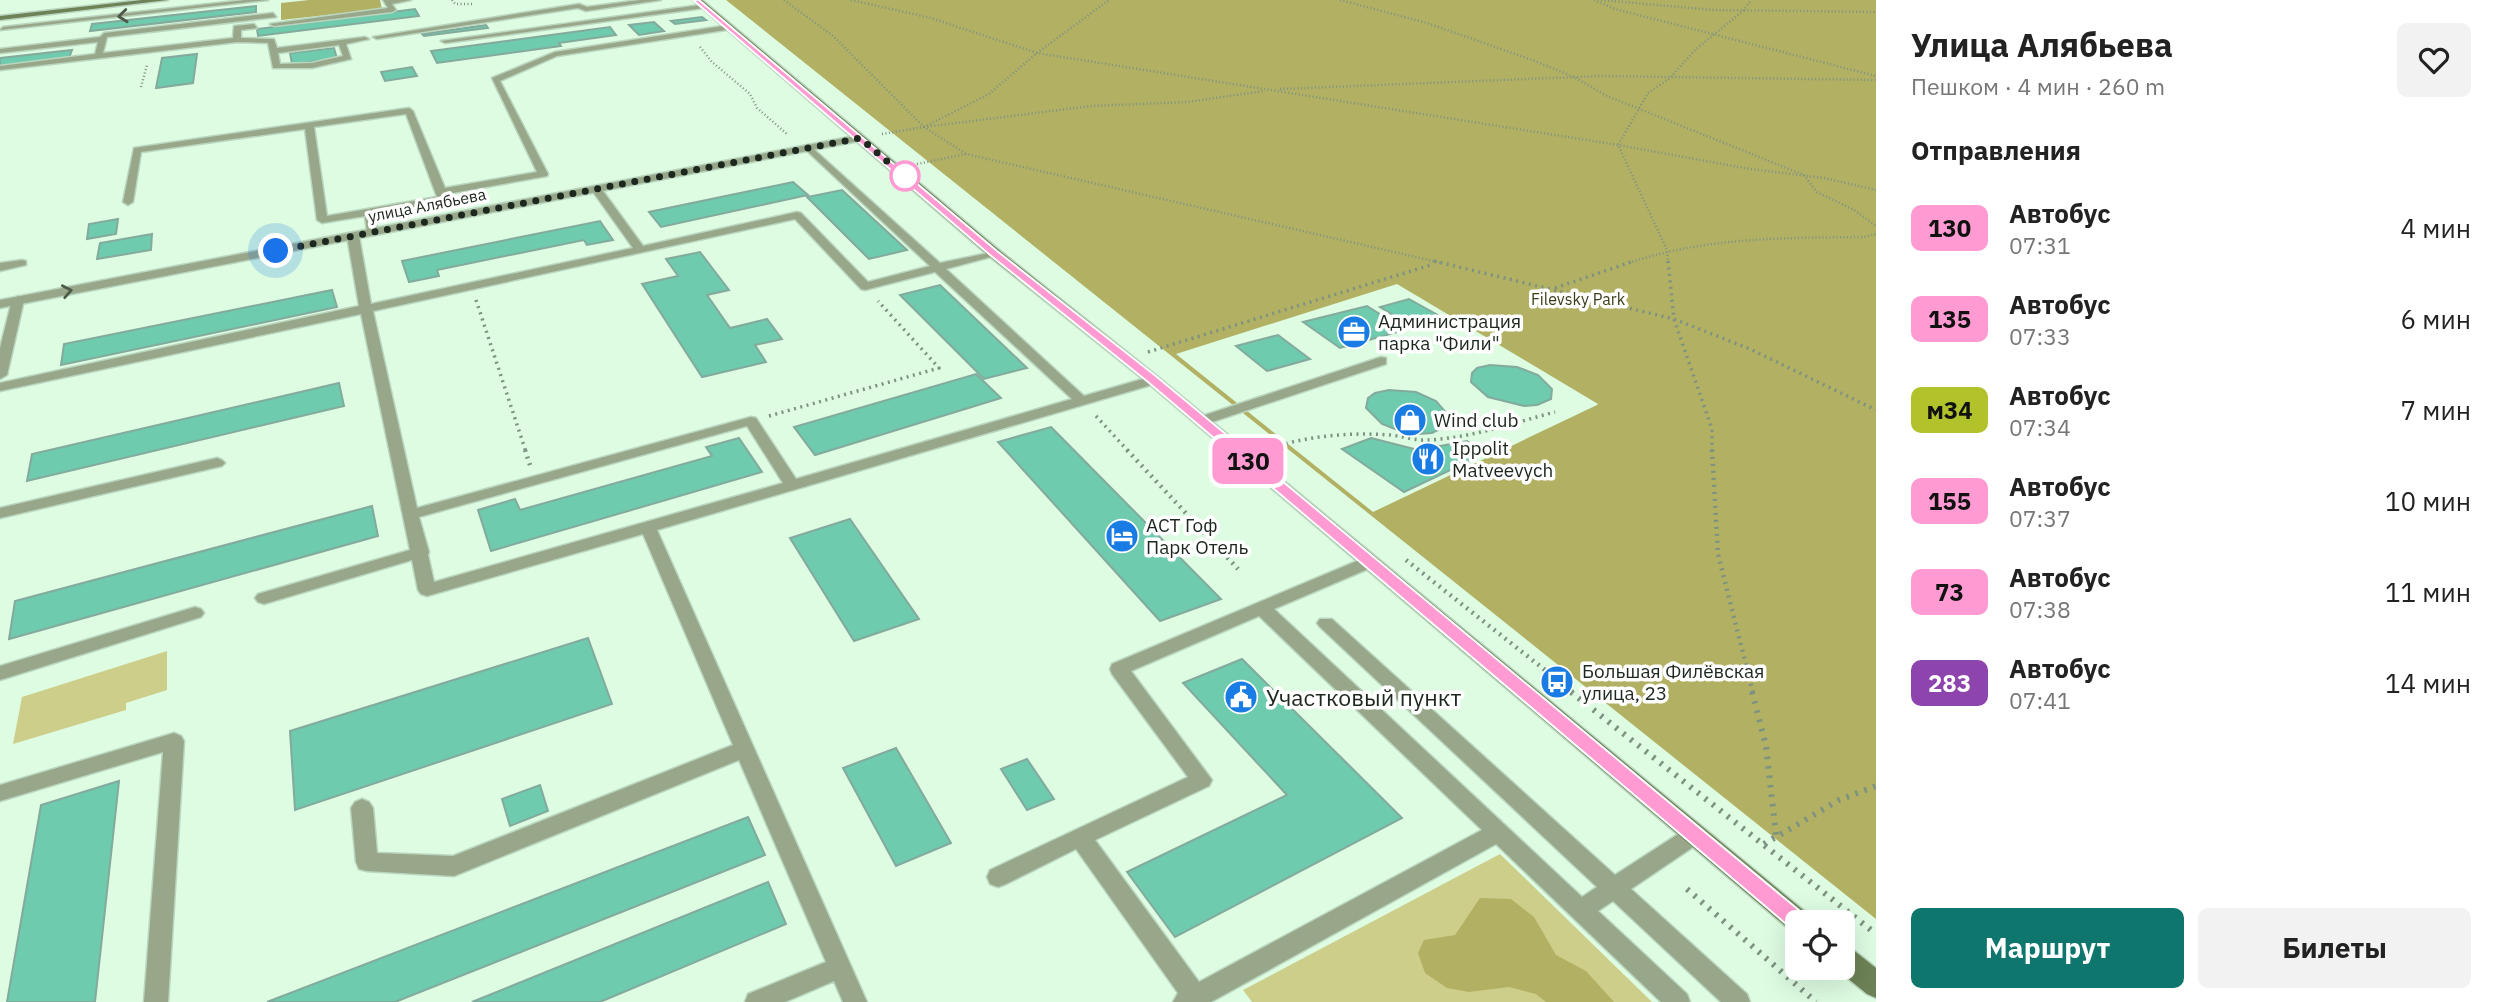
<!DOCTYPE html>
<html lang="ru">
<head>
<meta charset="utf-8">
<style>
	:root { --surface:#fff; --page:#f2f2f2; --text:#222; --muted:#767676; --accent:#0f766e }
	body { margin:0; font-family:"IBM Plex Sans",sans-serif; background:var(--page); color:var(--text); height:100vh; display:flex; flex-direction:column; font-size:26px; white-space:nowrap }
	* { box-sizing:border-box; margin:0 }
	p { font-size:23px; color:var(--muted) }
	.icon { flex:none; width:38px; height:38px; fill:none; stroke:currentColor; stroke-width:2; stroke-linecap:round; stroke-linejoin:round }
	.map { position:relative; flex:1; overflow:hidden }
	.side { display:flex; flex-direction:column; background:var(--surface); width:630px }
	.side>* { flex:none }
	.badge { padding:0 14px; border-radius:10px; font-size:24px; line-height:46px }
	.fabs { position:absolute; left:1785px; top:910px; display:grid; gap:14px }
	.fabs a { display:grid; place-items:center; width:70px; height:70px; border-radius:10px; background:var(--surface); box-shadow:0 7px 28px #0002; font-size:35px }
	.you { position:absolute; width:35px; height:35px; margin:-18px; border:5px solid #fff; border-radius:50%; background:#1a73e8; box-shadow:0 0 0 10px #1a73e833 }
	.map>.badge { position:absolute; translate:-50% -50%; box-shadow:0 0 0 4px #fff }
	h2 { padding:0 35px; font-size:26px; line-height:63px }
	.round { display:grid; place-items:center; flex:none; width:74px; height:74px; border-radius:10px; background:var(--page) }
	.headline { display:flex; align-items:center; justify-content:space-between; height:119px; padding:0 35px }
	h1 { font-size:33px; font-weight:800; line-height:52px }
	.primary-button { display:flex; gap:14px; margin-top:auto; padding:14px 35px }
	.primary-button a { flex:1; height:80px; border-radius:10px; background:var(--accent); color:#fff; font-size:28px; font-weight:800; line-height:80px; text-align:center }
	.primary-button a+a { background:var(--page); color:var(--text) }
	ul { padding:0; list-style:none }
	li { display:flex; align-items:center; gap:21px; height:91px; padding:0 35px }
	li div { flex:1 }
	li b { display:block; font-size:26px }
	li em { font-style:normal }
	li .badge { min-width:77px; font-weight:700; text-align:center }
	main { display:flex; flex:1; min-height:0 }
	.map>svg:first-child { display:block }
	.green { fill:#cece8b }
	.forest { fill:#b2b063; fill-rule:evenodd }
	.building { fill:#6ecbad; stroke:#83aa9c; stroke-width:2 }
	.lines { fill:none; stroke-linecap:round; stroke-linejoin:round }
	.lane-casing { stroke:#bad6bf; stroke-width:3 }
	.street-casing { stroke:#bad6bf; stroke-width:3 }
	.secondary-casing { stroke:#bad6bf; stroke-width:3 }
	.path-far3 { stroke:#7d9281; stroke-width:2.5; stroke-dasharray:1 2.5; stroke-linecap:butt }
	.path-far2 { stroke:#7d9281; stroke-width:3.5; stroke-dasharray:2 4.5; stroke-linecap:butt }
	.path-far1 { stroke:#7d9281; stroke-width:4.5; stroke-dasharray:2 5; stroke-linecap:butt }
	.path { stroke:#7d9281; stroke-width:6; stroke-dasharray:2.5 7; stroke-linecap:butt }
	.lane { fill:#98a789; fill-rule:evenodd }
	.street { fill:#98a789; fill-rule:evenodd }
	.secondary { fill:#6d8256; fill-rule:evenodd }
	.oneway { stroke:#4e5a49 }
	.line { fill:#ff9ad2; stroke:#fff; stroke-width:2 }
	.walk { stroke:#1c271e; stroke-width:7; stroke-dasharray:0 12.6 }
	.stop-dot { fill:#fff; stroke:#ff9ad2; stroke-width:3.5 }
	.labels { text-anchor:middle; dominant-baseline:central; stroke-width:7; stroke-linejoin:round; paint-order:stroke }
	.far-street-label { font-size:16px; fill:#1c271e; stroke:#fff }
	.far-park-label { font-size:16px; fill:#3d3d1a; stroke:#fff }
	.poi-label { font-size:19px; fill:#1c271e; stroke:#fff; text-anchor:start }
	.near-poi-label { font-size:23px; fill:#1c271e; stroke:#fff; text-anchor:start }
</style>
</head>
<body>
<main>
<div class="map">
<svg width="1876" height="1002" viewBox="0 0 1876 1002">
	<rect width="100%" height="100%" fill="#ddfce2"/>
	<g class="green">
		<path d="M167 651V690L126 703V710L13 744 22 697Z"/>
		<path d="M1500 854 1652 1002H1252L1243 990Z"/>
	</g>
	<g class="forest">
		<path d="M309 0H380L382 9 281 20V3Z"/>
		<path d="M726 0H1876V919ZM1397 284 1598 404 1597 405 1373 512 1176 354Z"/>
		<path d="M1480 898 1511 899 1534 917 1556 955 1586 971 1614 1002H1546L1536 994 1509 987 1469 992 1447 988 1425 973 1418 953 1424 940 1455 935Z"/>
	</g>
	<g class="building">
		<path d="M256 6V12L90 31 92 24Z"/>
		<path d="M415 9 419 16 258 36 257 29Z"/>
		<path d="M702 17 706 20 675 24 671 21Z"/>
		<path d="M654 22 664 31 639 35 629 25Z"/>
		<path d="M486 25 488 28 424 36 422 34Z"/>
		<path d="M610 27 616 35 559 43 561 46 437 63 431 51Z"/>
		<path d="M334 48 337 59 292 64 290 53Z"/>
		<path d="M72 50 69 58 0 66V58Z"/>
		<path d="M197 54 193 83 156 88 162 58Z"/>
		<path d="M412 67 417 76 385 81 381 72Z"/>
		<path d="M793 182 808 195 661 227 649 212Z"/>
		<path d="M842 190 907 250 869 259 807 197Z"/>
		<path d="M118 219 116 234 87 239 89 224Z"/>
		<path d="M600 221 613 240 587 245 584 240 437 270 439 276 409 282 402 261Z"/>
		<path d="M152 234 151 250 97 259 100 243Z"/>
		<path d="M700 252 729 290 707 295 730 328 767 319 782 339 755 345 766 362 702 377 642 284 678 276 666 259Z"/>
		<path d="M940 285 1027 368 984 379 900 295Z"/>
		<path d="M332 290 337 307 61 365 64 344Z"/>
		<path d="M1409 299 1443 318 1413 327 1380 307Z"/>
		<path d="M1367 306 1405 330 1340 348 1303 322Z"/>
		<path d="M1278 335 1310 359 1267 371 1236 346Z"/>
		<path d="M1490 365 1517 367 1538 375 1552 389 1551 399 1537 405 1524 406 1488 397 1471 382 1472 373 1477 368Z"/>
		<path d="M976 374 1001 398 815 455 794 427Z"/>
		<path d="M339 383 344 406 27 481 32 454Z"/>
		<path d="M1389 390 1416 392 1436 401 1449 416 1446 426 1432 433 1418 434 1395 429 1382 424 1366 408 1368 398 1375 393Z"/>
		<path d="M1051 427 1221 599 1160 621 998 442Z"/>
		<path d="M739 438 762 472 491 551 478 510 515 499 520 510 712 456 706 447Z"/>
		<path d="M1371 438 1418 450 1467 441 1484 454 1404 492 1342 449Z"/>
		<path d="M372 506 378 536 9 639 15 601Z"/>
		<path d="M850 519 919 619 854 641 790 538Z"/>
		<path d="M588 638 612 704 295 810 290 731Z"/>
		<path d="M1242 659 1402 818 1175 937 1127 872 1287 795 1183 683Z"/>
		<path d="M896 748 951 843 896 866 843 768Z"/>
		<path d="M1027 759 1054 799 1027 810 1001 769Z"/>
		<path d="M119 781 95 1002H7L41 805Z"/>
		<path d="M540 785 548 811 510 826 502 799Z"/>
		<path d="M748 817 765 855 395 1002H267Z"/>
		<path d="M768 882 786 924 600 1002H472Z"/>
	</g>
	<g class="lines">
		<defs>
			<g id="lane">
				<path d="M245 0H268L0 30 3 27Z"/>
				<path d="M383 0H411L392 4 396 10 392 12 274 26 270 24 388 8Z"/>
				<path d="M640 0H661L586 11 578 8 377 39 373 37 579 4 587 7Z"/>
				<path d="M707 4 704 8 445 43 441 41Z"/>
				<path d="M273 13 276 17 107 37 103 53 233 38 234 26 254 24 257 28 241 30V38L274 39 277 48 365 37 369 39 346 44 351 59 312 68H273L268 43 237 42 0 70V66L95 54 98 42 0 53V49L100 37 104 33ZM339 45 343 56 312 63 280 64 278 53Z"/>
				<path d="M729 25 732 29 557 56 500 81 548 174 547 176 447 194V201L376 214 377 234 367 232 365 216 322 223 317 220 305 129 141 152 133 202 128 205 123 202 134 148 409 108 413 111 445 188 537 172 492 78 555 52ZM406 114 437 197 327 216 314 127Z"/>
				<path d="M809 145 940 263 998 251V255L946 269 1084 396 1153 376 1160 380 1158 383 657 530 867 1002H843L834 981 785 1002H745L748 994 826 962 739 760 454 876 367 871 359 869 356 862 351 808 355 802 362 799 369 802 373 808 377 853 453 856 733 745 643 534 427 596 421 594 418 590 412 560 264 604 258 602 255 598 258 594 410 550 361 314 0 391V383L359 306 347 236 353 233 359 236 371 304 633 248 591 189 596 186 600 187 643 246 797 212 801 213 868 282 930 266 806 150 804 148ZM795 219 861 289 865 290 935 272 1072 399 796 479 756 418 751 417 417 508 373 311ZM747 426 783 483 434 582 428 555 429 552 419 517Z"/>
				<path d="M22 260 26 261V265L0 271V263Z"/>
				<path d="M18 296 24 300 7 375 0 379V348L12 300Z"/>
				<path d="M1381 357 1386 358V364L1206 424 1201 425 1194 421 1196 418Z"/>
				<path d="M217 458 222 460 225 463 222 466 0 518V508Z"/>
				<path d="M1369 556 1375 558 1377 562 1375 566 1274 609 1582 897 1597 887 1320 627 1317 623 1320 619H1332L1615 875 1686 829 1694 826 1702 829 1705 835 1702 841 1631 889 1747 994 1750 1002H1721L1613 901 1598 911 1687 994 1690 1002H1661L1496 844 1211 1002H1173L1178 993 1076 849 1006 884 998 887 990 884 987 877 990 870 1188 777 1112 674 1110 669 1112 664ZM1259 616 1482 830 1199 982 1095 840 1209 786 1212 780 1131 671Z"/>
				<path d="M195 607 201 609 204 613 201 617 0 680V666Z"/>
				<path d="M174 733 181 736 184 741 168 1002H144L163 752 0 801V785Z"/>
			</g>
			<path id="street" d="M860 135 865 138 864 140 0 308V300Z"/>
			<g id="secondary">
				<path d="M142 0H168L0 20V16Z"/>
				<path d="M693 0H702L999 250 1158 377 1808 914 1812 922H1797V933L1790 930 1148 383 989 256Z"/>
				<path d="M1843 946 1852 949 1876 968V998L1867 994 1835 968H1843Z"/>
			</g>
		</defs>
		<use href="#lane" class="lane-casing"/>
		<use href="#street" class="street-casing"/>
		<use href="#secondary" class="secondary-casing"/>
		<g class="path-far3">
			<path d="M452 0 455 4H474"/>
			<path d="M784 0 833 36 924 127 966 154"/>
			<path d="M851 0 931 18 1037 53 1618 145 1750 169 1824 178 1876 190"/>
			<path d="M1340 0 1427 23 1535 61 1574 77 1607 96 1804 175 1817 192 1854 210 1876 226"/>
			<path d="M1594 0 1615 9 1876 76"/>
			<path d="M1601 0 1713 10 1876 12"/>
			<path d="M700 47 712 62 750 94 757 108 787 134"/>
			<path d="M141 87 147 65"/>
			<path d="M1280 89 1601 76 1876 80"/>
			<path d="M924 127 1091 106 1187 102 1264 91"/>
			<path d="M882 134 924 127 989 94 1037 53 1109 0"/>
			<path d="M917 164 966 154 1442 263"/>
			<path d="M1629 263C1705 237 1784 238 1863 237L1876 234"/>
			<path d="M1668 263 1667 250 1618 145 1648 93 1670 78 1695 50 1744 10 1751 0"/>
		</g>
		<g class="path-far2">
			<path d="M1434 261 1674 319 1750 349 1876 410"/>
			<path d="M1668 261 1674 319 1712 429V452"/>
			<path d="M1555 288 1634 261"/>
			<path d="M476 300 526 452"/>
			<path d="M1148 352 1434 264"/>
			<path d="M769 416 939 368 878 301"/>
			<path d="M1096 416 1129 452"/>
			<path d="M1267 449C1307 436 1349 432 1390 435 1403 436 1415 441 1428 440 1471 438 1513 423 1555 412"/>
		</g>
		<g class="path-far1">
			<path d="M525 450 530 465"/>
			<path d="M1127 450 1238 569"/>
			<path d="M1712 450 1718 554 1753 693"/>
			<path d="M1406 560 1574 693"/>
		</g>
		<g class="path">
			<path d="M1571 692 1876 934"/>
			<path d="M1752 692 1766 746 1776 835"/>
			<path d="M1764 844 1839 800 1876 786"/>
			<path d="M1687 889 1816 1002"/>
		</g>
		<use href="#lane" class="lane"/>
		<use href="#street" class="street"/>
		<use href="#secondary" class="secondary"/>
	</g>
	<defs><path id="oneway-chevron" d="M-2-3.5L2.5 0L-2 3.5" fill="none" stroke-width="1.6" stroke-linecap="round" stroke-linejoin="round" transform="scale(1.75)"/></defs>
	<g class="oneway">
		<use href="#oneway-chevron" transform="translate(123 16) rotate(174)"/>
		<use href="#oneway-chevron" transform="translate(67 291) rotate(-11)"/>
	</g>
	<path class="line" d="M693 0H699L997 251 1157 377 1806 916 1809 922 1806 929 1799 931 1792 929 1148 382 990 255Z"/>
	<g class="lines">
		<path class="walk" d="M276 251 860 138 909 180 905 176"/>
	</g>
	<defs>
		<symbol id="office-disc" viewBox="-11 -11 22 22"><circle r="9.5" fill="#187ce4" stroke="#fff"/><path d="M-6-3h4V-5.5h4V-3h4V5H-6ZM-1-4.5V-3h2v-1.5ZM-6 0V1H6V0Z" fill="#fff"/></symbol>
		<symbol id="shop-disc" viewBox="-11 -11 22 22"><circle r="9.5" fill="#187ce4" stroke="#fff"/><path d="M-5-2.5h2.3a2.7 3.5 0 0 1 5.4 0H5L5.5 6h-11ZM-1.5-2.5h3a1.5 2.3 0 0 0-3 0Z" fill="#fff"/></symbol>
		<symbol id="restaurant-disc" viewBox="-11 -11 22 22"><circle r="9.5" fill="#187ce4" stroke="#fff"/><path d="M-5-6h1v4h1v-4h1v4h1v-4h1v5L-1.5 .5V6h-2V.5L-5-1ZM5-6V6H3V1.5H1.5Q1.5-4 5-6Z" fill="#fff"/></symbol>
		<symbol id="hotel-disc" viewBox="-11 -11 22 22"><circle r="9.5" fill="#187ce4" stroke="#fff"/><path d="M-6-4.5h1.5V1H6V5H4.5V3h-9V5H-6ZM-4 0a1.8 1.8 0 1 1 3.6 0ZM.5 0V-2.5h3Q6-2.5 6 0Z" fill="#fff"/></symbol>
		<symbol id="bus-disc" viewBox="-11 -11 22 22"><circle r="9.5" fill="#187ce4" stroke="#fff"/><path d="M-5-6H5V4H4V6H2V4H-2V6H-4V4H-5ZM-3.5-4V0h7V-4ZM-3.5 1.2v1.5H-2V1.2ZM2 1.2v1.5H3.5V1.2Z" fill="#fff"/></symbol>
		<symbol id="civic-disc" viewBox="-11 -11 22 22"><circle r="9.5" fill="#187ce4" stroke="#fff"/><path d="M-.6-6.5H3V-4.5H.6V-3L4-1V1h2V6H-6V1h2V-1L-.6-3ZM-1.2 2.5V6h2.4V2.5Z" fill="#fff"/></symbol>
	</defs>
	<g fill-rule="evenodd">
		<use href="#office-disc" x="1335" y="313" width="38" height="38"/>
		<use href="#shop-disc" x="1391" y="401" width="38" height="38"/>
		<use href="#restaurant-disc" x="1409" y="440" width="38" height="38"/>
		<use href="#hotel-disc" x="1103" y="517" width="38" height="38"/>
		<use href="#bus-disc" x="1538" y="663" width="38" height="38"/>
		<use href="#civic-disc" x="1222" y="678" width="38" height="38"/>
	</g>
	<circle class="stop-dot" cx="905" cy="176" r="14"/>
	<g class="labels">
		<g class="far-street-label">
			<text transform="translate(427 205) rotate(-11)">улица Алябьева</text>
		</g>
		<g class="far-park-label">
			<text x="1578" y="299">Filevsky Park</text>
		</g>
		<g class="poi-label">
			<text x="1378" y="321">Администрация<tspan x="1378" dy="22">парка "Фили"</tspan></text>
			<text x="1434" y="420">Wind club</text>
			<text x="1452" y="448">Ippolit<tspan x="1452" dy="22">Matveevych</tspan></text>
			<text x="1146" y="525">АСТ Гоф<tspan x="1146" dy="22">Парк Отель</tspan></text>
			<text x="1582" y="671">Большая Филёвская<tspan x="1582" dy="22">улица, 23</tspan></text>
		</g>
		<g class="near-poi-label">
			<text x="1266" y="697">Участковый пункт</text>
		</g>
	</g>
</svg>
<div class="fabs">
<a><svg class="icon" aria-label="locate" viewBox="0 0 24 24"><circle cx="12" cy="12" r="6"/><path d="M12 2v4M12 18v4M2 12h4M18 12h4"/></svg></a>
</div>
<div class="you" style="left:276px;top:251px"></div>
<b class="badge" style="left:1248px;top:461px;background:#ff9ad2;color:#111">130</b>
</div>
<section class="side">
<div class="headline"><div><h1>Улица Алябьева</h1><p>Пешком · 4 мин · 260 m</p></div><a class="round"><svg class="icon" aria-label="heart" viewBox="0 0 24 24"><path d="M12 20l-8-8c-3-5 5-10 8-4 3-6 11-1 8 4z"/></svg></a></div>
<h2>Отправления</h2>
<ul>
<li><span class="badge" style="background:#ff9ad2;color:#111">130</span><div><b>Автобус</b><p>07:31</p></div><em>4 мин</em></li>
<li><span class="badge" style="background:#ff9ad2;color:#111">135</span><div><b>Автобус</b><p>07:33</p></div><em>6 мин</em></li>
<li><span class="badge" style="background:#b2c22b;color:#111">м34</span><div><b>Автобус</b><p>07:34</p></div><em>7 мин</em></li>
<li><span class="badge" style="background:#ff9ad2;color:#111">155</span><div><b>Автобус</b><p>07:37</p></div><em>10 мин</em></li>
<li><span class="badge" style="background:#ff9ad2;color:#111">73</span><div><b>Автобус</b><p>07:38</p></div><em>11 мин</em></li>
<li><span class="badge" style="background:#8e44ad;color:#fff">283</span><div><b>Автобус</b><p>07:41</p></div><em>14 мин</em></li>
</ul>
<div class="primary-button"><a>Маршрут</a><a>Билеты</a></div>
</section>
</main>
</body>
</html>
